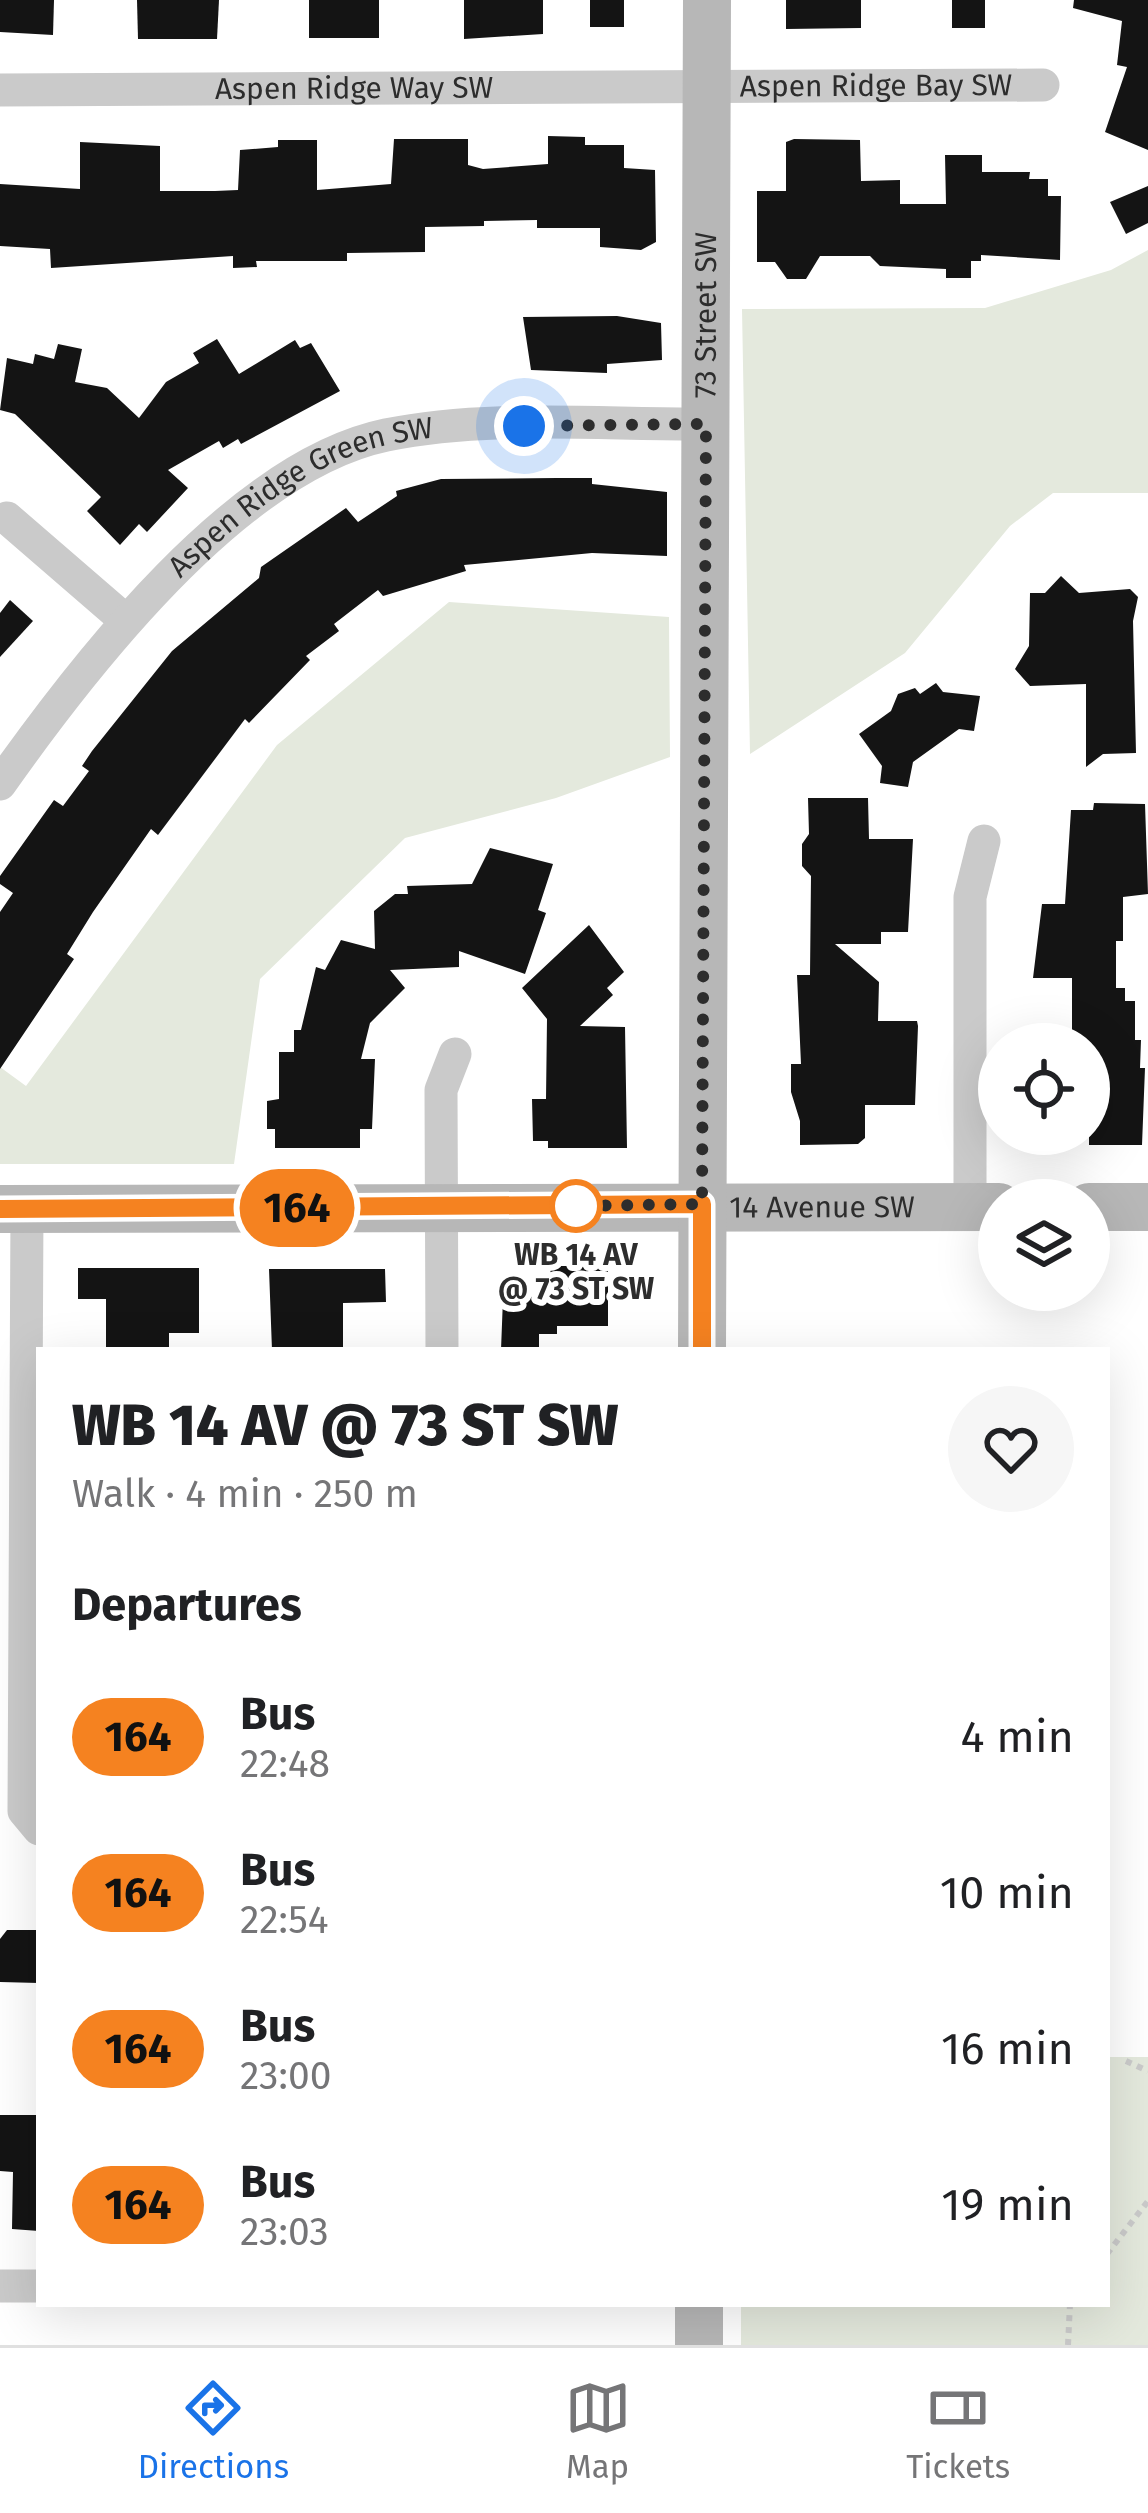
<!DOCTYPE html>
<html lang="en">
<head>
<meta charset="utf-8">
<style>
	:root { --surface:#fff; --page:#f6f6f6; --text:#202124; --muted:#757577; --line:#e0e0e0; --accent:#1a73e8 }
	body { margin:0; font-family:"Fira Sans",sans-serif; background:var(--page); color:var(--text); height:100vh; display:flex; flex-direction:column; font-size:45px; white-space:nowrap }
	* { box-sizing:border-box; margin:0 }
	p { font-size:39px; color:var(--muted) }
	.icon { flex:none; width:66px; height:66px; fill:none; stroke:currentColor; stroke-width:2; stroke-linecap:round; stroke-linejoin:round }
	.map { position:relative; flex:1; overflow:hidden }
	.drawer { position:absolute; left:36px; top:1347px; width:1074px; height:960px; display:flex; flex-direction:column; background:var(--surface); border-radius:0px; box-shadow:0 12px 48px #0002 }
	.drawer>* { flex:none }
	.badge { padding:0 24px; border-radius:39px; font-size:42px; line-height:78px }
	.tools { position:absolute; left:978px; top:1023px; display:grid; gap:24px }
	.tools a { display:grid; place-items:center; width:132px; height:132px; border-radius:50%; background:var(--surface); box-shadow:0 12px 48px #0002; font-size:60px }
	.you { position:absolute; width:60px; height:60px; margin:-30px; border:9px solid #fff; border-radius:50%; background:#1a73e8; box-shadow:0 0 0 18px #1a73e833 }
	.map>.badge { position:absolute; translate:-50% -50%; box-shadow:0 0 0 6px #fff }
	h2 { padding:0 36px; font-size:45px; line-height:108px }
	.round { display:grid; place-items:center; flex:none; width:126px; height:126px; border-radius:63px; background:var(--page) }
	.head { display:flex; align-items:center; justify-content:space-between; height:204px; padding:0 36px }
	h1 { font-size:57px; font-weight:800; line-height:90px }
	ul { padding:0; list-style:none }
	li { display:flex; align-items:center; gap:36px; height:156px; padding:0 36px }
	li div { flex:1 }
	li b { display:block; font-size:45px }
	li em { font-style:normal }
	li .badge { min-width:132px; font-weight:700; text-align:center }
	.dock { display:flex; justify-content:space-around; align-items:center; height:168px; border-top:3px solid var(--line); background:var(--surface); font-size:33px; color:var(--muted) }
	.dock a { display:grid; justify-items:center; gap:6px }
	.dock .active { color:var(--accent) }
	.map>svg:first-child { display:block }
	.green { fill:#e4e9dd }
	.building { fill:#141414 }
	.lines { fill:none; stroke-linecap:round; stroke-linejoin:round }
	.path { stroke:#cacaca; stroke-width:6; stroke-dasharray:6 6; stroke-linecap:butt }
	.street { stroke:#cacaca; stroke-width:33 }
	.secondary { stroke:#b7b7b7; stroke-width:48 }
	.line-casing { stroke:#fff; stroke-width:27 }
	.line { stroke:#f58220; stroke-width:18 }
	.walk { stroke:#2d2d2d; stroke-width:12; stroke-dasharray:0 21.6 }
	.stop-dot { fill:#fff; stroke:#f58220; stroke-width:6 }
	.labels { text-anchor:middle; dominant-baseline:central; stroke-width:12; stroke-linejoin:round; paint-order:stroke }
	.street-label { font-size:30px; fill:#2d2d2d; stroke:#fff }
	.stop-label { font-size:30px; font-weight:bold; fill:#2d2d2d; stroke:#fff }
</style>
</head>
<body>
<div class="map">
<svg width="1148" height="2345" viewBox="0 0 1148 2345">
	<rect width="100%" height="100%" fill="#fff"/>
	<g class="green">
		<path d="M1148 250V493H1053L1010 526 905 653 750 754 742 309 985 308 1111 270Z"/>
		<path d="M449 602 669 617 670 757 556 798 405 838 260 979 234 1164H0V1067L26 1086 277 745Z"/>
		<path d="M1107 2057H1148V2345H741V2304H1107Z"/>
	</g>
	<g class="building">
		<path d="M0 0H54L53 35 0 32Z"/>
		<path d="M137 0H219L217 39H138Z"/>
		<rect x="309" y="0" width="70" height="38"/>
		<path d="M464 0H543V34L464 39Z"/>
		<rect x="590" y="0" width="34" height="27"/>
		<path d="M786 0H861V28L786 29Z"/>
		<rect x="952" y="0" width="33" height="28"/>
		<path d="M1074 0H1148V150L1105 132 1127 67 1117 65 1122 21 1073 8Z"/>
		<path d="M548 136 585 137V145H624V168L655 170 656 242 641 250 600 247V228H537V220L484 221V226L425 227V252L347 253V261H256L257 267 233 268V256L51 268 50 249 0 246V184L80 189V142L160 146V191H215L238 190 240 150 278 147V140H317V190L391 184 394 139H468V165L483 169 548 164Z"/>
		<path d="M794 139 860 140 861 181 900 180V204H946L945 155H982V172H1030L1029 179H1048V196H1061L1060 260 981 255V261H971V278H946V269L880 266 870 256H820L806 279H787L775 262H757V191H786V142Z"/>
		<path d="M1148 186V223L1126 234 1110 202Z"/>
		<path d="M617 316 661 323 662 360 607 364V373L531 370 523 317Z"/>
		<path d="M217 339 239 374 295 340 300 348 311 343 340 391 241 444 238 439 223 448 219 441 168 470 188 488 147 532 139 524 120 545 87 511 101 497 15 414 0 410 7 358 33 364 35 354 54 359 58 344 82 349 75 382 107 388 139 418 166 382 199 363 193 353Z"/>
		<path d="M557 478H592V484L667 492V556L592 553 464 565 466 571 383 596 378 590 334 624 339 631 306 656 310 660 249 723 245 719 158 835 151 829 93 912 67 954 74 959 0 1069V912L13 893 0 884V876L54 800 63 806 89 771 82 766 92 751 172 651 259 578 261 567 346 508 358 522 397 496 396 491 441 479Z"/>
		<path d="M1061 576 1079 593 1130 589 1138 597 1133 621 1136 753 1103 754 1086 767V684L1030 686 1015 669 1029 646 1030 593H1045Z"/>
		<path d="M10 600 33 621 0 657V613Z"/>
		<path d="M936 683 943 692 980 696 974 731 959 729 913 762 908 787 880 783 882 766 859 734 891 711 898 694 915 688 920 694Z"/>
		<path d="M808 798H868L869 839H913L908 932H881V944H835L879 982 878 1021H917L918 1026 915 1105H865V1138L858 1144 800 1145V1121L791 1092V1064H801L797 975H810L811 876 802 866V844L809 834Z"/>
		<path d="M1094 803 1145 804 1148 894 1123 897V941H1116V988H1125V1001H1135V1040H1141L1140 1068H1145L1142 1145H1089V1044H1072V978H1033L1042 904H1065L1071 810H1093Z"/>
		<path d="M490 848 553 864 538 910 546 913 525 974 459 951V967L390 970 405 988 370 1023 361 1059H375L372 1129H360V1148H275V1129H267V1101L279 1099V1052H294V1030H301L316 967 325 970 341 940 375 949 374 911 395 894H408L407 886 472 884Z"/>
		<path d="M589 925 624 972 607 988 613 995 580 1026 625 1027 627 1148H548V1141H533L532 1099H546L547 1019 522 988Z"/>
		<path d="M551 1266H608V1326H557V1334H539V1350H501L503 1298 548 1296Z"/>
		<path d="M78 1268H199V1333H169V1350H106V1299H78Z"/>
		<path d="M269 1269H385L386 1302 343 1303V1350H272Z"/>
		<path d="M7 1930H39V1983L0 1982V1939Z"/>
		<path d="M0 2115H39V2231L12 2229 13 2172 0 2171Z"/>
	</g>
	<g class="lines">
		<g class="path">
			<path d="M1126 2061 1148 2071"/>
			<path d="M1107 2254 1148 2201"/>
			<path d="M1068 2345 1070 2304"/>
		</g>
		<g class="street">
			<path id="s1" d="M0 90 1043 85"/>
			<path d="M7 518 125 620"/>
			<path id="s2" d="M0 784C84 665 237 466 386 435 489 414 602 425 706 424"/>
			<path d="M970 1207V897L984 841"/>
			<path d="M27 1209 24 1811 39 1829"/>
			<path d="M442 1350 441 1090 455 1054"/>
			<path d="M0 2286H39"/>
		</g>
		<g class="secondary">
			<path d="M1089 1207H1148"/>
			<path id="s3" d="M0 1209 999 1207"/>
			<path id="s4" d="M702 1350 707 0"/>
			<path d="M699 2304V2345"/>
		</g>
	</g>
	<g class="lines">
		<defs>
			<path id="line" d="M0 1209 702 1204V1350"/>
		</defs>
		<use href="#line" class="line-casing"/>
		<use href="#line" class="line"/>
		<path class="walk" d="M524 426 706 424 702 1204 572 1206H576"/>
	</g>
	<circle class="stop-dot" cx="576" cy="1206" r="24"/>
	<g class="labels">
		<g class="street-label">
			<text stroke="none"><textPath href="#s1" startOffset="876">Aspen Ridge Bay SW</textPath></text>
			<text stroke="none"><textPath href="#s1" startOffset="354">Aspen Ridge Way SW</textPath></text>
			<text stroke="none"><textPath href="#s4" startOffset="1035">73 Street SW</textPath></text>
			<text stroke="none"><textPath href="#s2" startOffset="426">Aspen Ridge Green SW</textPath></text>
			<text stroke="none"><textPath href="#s3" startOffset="822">14 Avenue SW</textPath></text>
		</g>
		<g class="stop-label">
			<text x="576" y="1255">WB 14 AV<tspan x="576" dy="34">@ 73 ST SW</tspan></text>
		</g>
	</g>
</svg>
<div class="tools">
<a><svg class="icon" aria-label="locate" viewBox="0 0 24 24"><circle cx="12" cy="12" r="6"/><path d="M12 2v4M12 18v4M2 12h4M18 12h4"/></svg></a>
<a><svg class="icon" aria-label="layers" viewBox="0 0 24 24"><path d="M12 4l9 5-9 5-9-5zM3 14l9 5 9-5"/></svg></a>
</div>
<div class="you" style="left:524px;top:426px"></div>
<b class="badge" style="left:297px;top:1208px;background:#f58220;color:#111">164</b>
<section class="drawer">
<div class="head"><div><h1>WB 14 AV @ 73 ST SW</h1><p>Walk · 4 min · 250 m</p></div><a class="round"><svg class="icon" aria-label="heart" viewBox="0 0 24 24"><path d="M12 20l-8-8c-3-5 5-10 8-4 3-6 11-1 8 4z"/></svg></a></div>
<h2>Departures</h2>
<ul>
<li><span class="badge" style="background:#f58220;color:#111">164</span><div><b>Bus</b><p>22:48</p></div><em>4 min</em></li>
<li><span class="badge" style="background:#f58220;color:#111">164</span><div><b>Bus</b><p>22:54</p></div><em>10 min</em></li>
<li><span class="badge" style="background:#f58220;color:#111">164</span><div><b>Bus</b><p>23:00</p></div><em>16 min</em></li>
<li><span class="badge" style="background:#f58220;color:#111">164</span><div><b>Bus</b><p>23:03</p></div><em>19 min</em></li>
</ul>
</section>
</div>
<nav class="dock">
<a class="active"><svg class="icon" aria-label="directions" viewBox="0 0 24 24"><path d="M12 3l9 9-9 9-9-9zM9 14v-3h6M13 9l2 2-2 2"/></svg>Directions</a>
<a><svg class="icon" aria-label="map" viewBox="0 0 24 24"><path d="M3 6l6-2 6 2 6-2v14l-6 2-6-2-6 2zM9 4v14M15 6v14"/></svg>Map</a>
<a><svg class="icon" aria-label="tickets" viewBox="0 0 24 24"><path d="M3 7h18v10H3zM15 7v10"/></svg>Tickets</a>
</nav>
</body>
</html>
